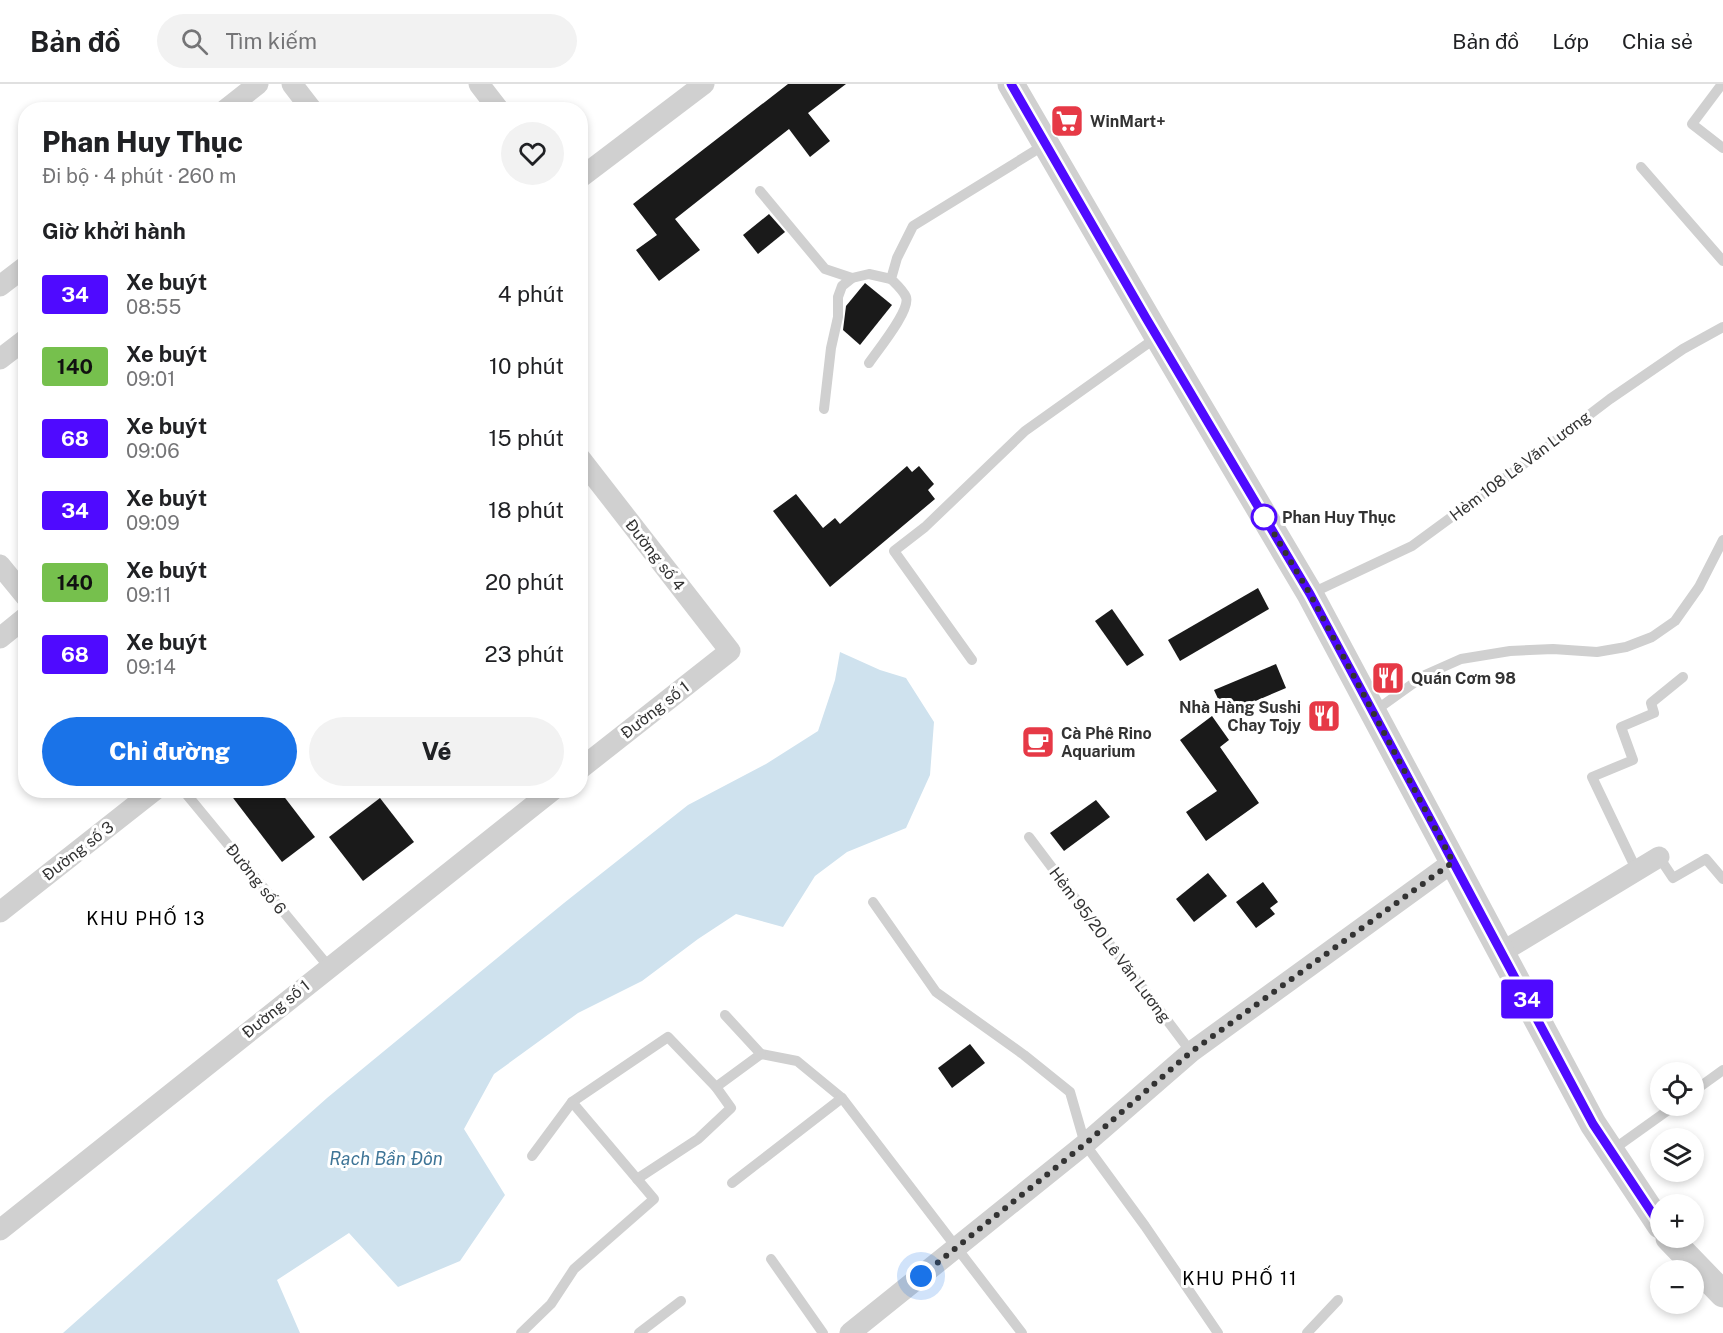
<!DOCTYPE html>
<html lang="vi">
<head>
<meta charset="utf-8">
<style>
	:root { --surface:#fff; --page:#f2f2f2; --text:#202124; --muted:#757577; --line:#e0e0e0; --accent:#1a73e8 }
	body { margin:0; font-family:"Public Sans",sans-serif; background:var(--page); color:var(--text); height:100vh; display:flex; flex-direction:column; font-size:22px; white-space:nowrap }
	* { box-sizing:border-box; margin:0 }
	p { font-size:20px; color:var(--muted) }
	.icon { flex:none; width:33px; height:33px; fill:none; stroke:currentColor; stroke-width:2; stroke-linecap:round; stroke-linejoin:round }
	.map { position:relative; flex:1; overflow:hidden }
	.details { position:absolute; left:18px; top:18px; width:570px; height:696px; display:flex; flex-direction:column; background:var(--surface); border-radius:24px; box-shadow:0 3px 9px #0003 }
	.details>* { flex:none }
	.badge { padding:0 12px; border-radius:4px; font-size:21px; line-height:39px }
	.fabs { position:absolute; left:1650px; top:978px; display:grid; gap:12px }
	.fabs a { display:grid; place-items:center; width:54px; height:54px; border-radius:50%; background:var(--surface); box-shadow:0 3px 9px #0003; font-size:30px }
	.you { position:absolute; width:30px; height:30px; margin:-15px; border:4px solid #fff; border-radius:50%; background:#1a73e8; box-shadow:0 0 0 9px #1a73e833 }
	.map>.badge { position:absolute; translate:-50% -50%; box-shadow:0 0 0 3px #fff }
	h2 { padding:0 24px; font-size:22px; line-height:54px }
	.round { display:grid; place-items:center; flex:none; width:63px; height:63px; border-radius:32px; background:var(--page) }
	.head { display:flex; align-items:center; justify-content:space-between; height:102px; padding:0 24px }
	h1 { font-size:28px; font-weight:800; line-height:45px }
	.action { display:flex; gap:12px; margin-top:auto; padding:12px 24px }
	.action a { flex:1; height:69px; border-radius:36px; background:var(--accent); color:#fff; font-size:24px; font-weight:800; line-height:69px; text-align:center }
	.action a+a { background:var(--page); color:var(--text) }
	ul { padding:0; list-style:none }
	li { display:flex; align-items:center; gap:18px; height:72px; padding:0 24px }
	li div { flex:1 }
	li b { display:block; font-size:22px }
	li em { font-style:normal }
	li .badge { min-width:66px; font-weight:700; text-align:center }
	header { display:flex; align-items:center; gap:36px; box-sizing:border-box; height:84px; padding:0 30px; background:var(--surface); border-bottom:2px solid var(--line) }
	header strong { font-size:28px }
	nav { display:flex; gap:33px; margin-inline-start:auto; font-size:21px }
	.search { width:420px; height:54px; background:var(--page); display:flex; align-items:center; gap:15px; box-sizing:border-box; padding:0 21px; border-radius:33px; color:var(--muted); font-size:22px }
	.map>svg:first-child { display:block }
	.water { fill:#cfe2ee }
	.building { fill:#1a1a1a }
	.lines { fill:none; stroke-linecap:round; stroke-linejoin:round }
	.service { stroke:#d0d0d0; stroke-width:10 }
	.minor { stroke:#d0d0d0; stroke-width:21 }
	.tertiary { stroke:#d0d0d0; stroke-width:27 }
	.line-casing { stroke:#fff; stroke-width:14 }
	.line { stroke:#4f0aff; stroke-width:9 }
	.walk { stroke:#333; stroke-width:6; stroke-dasharray:0 10.8 }
	.stop-dot { fill:#fff; stroke:#4f0aff; stroke-width:3 }
	.labels { text-anchor:middle; dominant-baseline:central; stroke-width:6; stroke-linejoin:round; paint-order:stroke }
	.poi-label { font-size:16px; font-weight:bold; fill:#333; stroke:#fff; text-anchor:start }
	.street-label { font-size:16px; fill:#333; stroke:#fff }
	.stop-label { font-size:16px; font-weight:bold; fill:#333; stroke:#fff; text-anchor:start }
	.neighbourhood-label { font-size:18px; letter-spacing:1.5px; fill:#000; stroke:#fff }
	.water-label { font-size:18px; font-style:italic; fill:#3f7597; stroke:#fff }
</style>
</head>
<body>
<header>
<strong>Bản đồ</strong>
<div class="search"><svg class="icon" aria-label="search" viewBox="0 0 24 24"><circle cx="10" cy="10" r="6"/><path d="M15 15l6 6"/></svg>Tìm kiếm</div>
<nav><a>Bản đồ</a><a>Lớp</a><a>Chia sẻ</a></nav>
</header>
<div class="map">
<svg width="1723" height="1249" viewBox="0 0 1723 1249">
	<rect width="100%" height="100%" fill="#fff"/>
	<path class="water" d="M840 568 880 586 906 594 934 638 930 691 906 744 847 768 815 792 783 843 736 830 698 855 642 897 578 929 494 990 464 1045 505 1111 460 1177 398 1203 349 1149 277 1196 300 1249H63L327 1014 564 819 688 721 766 680 818 647 835 596Z"/>
	<g class="building">
		<path d="M788 0H846L808 29 830 57 810 73 789 45 675 135 700 166 659 197 636 166 657 151 633 120Z"/>
		<path d="M769 130 785 148 758 170 743 151Z"/>
		<path d="M865 199 892 221 860 261 843 246 846 222Z"/>
		<path d="M907 382 912 388 919 382 934 400 928 406 935 415 830 503 773 427 796 410 823 444 835 434 840 440Z"/>
		<path d="M1258 504 1269 525 1180 577 1168 556Z"/>
		<path d="M1112 525 1144 571 1127 582 1095 537Z"/>
		<path d="M1276 580 1286 604 1225 630 1214 606Z"/>
		<path d="M1212 632 1229 656 1220 663 1259 719 1206 757 1186 728 1217 707 1180 656Z"/>
		<path d="M227 706H279L315 753 282 778Z"/>
		<path d="M380 714 414 758 363 797 329 753Z"/>
		<path d="M1096 716 1110 733 1064 767 1050 749Z"/>
		<path d="M1208 789 1227 812 1194 838 1176 815Z"/>
		<path d="M1263 798 1278 818 1270 824 1275 830 1256 844 1236 818Z"/>
		<path d="M970 960 985 979 952 1004 938 984Z"/>
	</g>
	<g class="lines">
		<g class="service">
			<path d="M1722 0 1692 40 1723 64"/>
			<path d="M1641 83 1723 177"/>
			<path d="M760 107 825 185 852 194"/>
			<path d="M869 279C877 267 911 226 906 213 903 206 896 200 891 195L897 174 913 142 1046 60"/>
			<path d="M824 325 831 264 838 233V213L842 202 852 194 869 190 891 195"/>
			<path d="M1310 510 1412 462 1543 366 1610 315 1683 265 1723 243"/>
			<path d="M972 576 894 467 925 443 1025 347 1157 253"/>
			<path d="M1372 629 1425 591 1461 575 1510 567 1553 565 1597 568 1626 563 1652 553 1675 537 1699 503 1723 456"/>
			<path d="M183 706 329 883"/>
			<path d="M1029 753 1191 968"/>
			<path d="M1659 773 1673 794 1706 775 1723 795"/>
			<path d="M1637 787 1592 693 1633 676 1621 643 1654 629 1651 619 1683 593"/>
			<path d="M873 818 936 908 1024 971 1070 1008 1085 1060 1145 1142 1218 1249"/>
			<path d="M725 931 761 970 797 977 842 1014 1022 1249"/>
			<path d="M716 1003 761 970"/>
			<path d="M1694 1007 1723 986"/>
			<path d="M1611 1067 1674 1022"/>
			<path d="M532 1072 572 1018 668 953 716 1003 731 1024 698 1055 637 1095"/>
			<path d="M732 1099 842 1014"/>
			<path d="M771 1175 823 1249"/>
			<path d="M521 1249 551 1220 574 1185 654 1115 572 1018"/>
			<path d="M639 1249 681 1217"/>
			<path d="M1307 1249 1338 1216"/>
		</g>
		<g class="minor">
			<path d="M292 0 312 26"/>
			<path d="M479 0 499 26"/>
			<path d="M225 26 258 0"/>
			<path d="M580 94 704 0"/>
			<path d="M0 202 26 182"/>
			<path d="M0 275 26 255"/>
			<path d="M580 374 730 567 580 685"/>
			<path d="M0 481 26 513"/>
			<path d="M0 554 26 533"/>
			<path d="M0 828 155 706"/>
			<path d="M1502 868 1659 773"/>
			<path d="M0 1146 553 706"/>
			<path d="M850 1249 1085 1060 1191 968 1453 778"/>
		</g>
		<g class="tertiary">
			<path d="M1011 0 1158 253 1310 510 1593 1040 1660 1141"/>
			<path d="M1669 1154 1723 1210"/>
		</g>
	</g>
	<g class="lines">
		<defs>
			<path id="line" d="M1011 0 1146 234 1310 510 1593 1040 1660 1141"/>
		</defs>
		<use href="#line" class="line-casing"/>
		<use href="#line" class="line"/>
		<path class="walk" d="M921 1192 1085 1060 1191 968 1453 778 1310 510 1263 431 1264 433"/>
	</g>
	<defs>
		<symbol id="supermarket-square" viewBox="-11 -11 22 22"><rect x="-9" y="-9" width="18" height="18" rx="4" fill="#e63946" stroke="#fff"/><path d="M-6-5.5h2.5l.6 2H6L4.5 2H-2.5L-4.4-4H-6ZM-1.5 3.2a1.3 1.3 0 1 0 .1 0ZM3 3.2a1.3 1.3 0 1 0 .1 0Z" fill="#fff"/></symbol>
		<symbol id="restaurant-square" viewBox="-11 -11 22 22"><rect x="-9" y="-9" width="18" height="18" rx="4" fill="#e63946" stroke="#fff"/><path d="M-5-6h1v4h1v-4h1v4h1v-4h1v5L-1.5 .5V6h-2V.5L-5-1ZM5-6V6H3V1.5H1.5Q1.5-4 5-6Z" fill="#fff"/></symbol>
		<symbol id="cafe-square" viewBox="-11 -11 22 22"><rect x="-9" y="-9" width="18" height="18" rx="4" fill="#e63946" stroke="#fff"/><path d="M-5.5-4.5H6V0H3Q3 3.5 0 3.5H-2.5Q-5.5 3.5-5.5 0ZM3-3.2v2h1.7v-2ZM-6 4.5H4V6H-6Z" fill="#fff"/></symbol>
	</defs>
	<g fill-rule="evenodd">
		<use href="#supermarket-square" x="1048" y="18" width="38" height="38"/>
		<use href="#restaurant-square" x="1369" y="575" width="38" height="38"/>
		<use href="#restaurant-square" x="1305" y="613" width="38" height="38"/>
		<use href="#cafe-square" x="1019" y="639" width="38" height="38"/>
	</g>
	<circle class="stop-dot" cx="1264" cy="433" r="12"/>
	<g class="labels">
		<g class="poi-label">
			<text x="1090" y="37">WinMart+</text>
			<text x="1411" y="594">Quán Cơm 98</text>
			<text x="1301" y="623" text-anchor="end">Nhà Hàng Sushi<tspan x="1301" dy="18">Chay Tojy</tspan></text>
			<text x="1061" y="649">Cà Phê Rino<tspan x="1061" dy="18">Aquarium</tspan></text>
		</g>
		<g class="street-label">
			<text transform="translate(1520 382) rotate(-37)">Hẻm 108 Lê Văn Lương</text>
			<text transform="translate(655 471) rotate(52)">Đường số 4</text>
			<text transform="translate(655 626) rotate(-38)">Đường số 1</text>
			<text transform="translate(78 767) rotate(-38)">Đường số 3</text>
			<text transform="translate(256 795) rotate(51)">Đường số 6</text>
			<text transform="translate(1110 861) rotate(53)">Hẻm 95/20 Lê Văn Lương</text>
			<text transform="translate(276 925) rotate(-39)">Đường số 1</text>
		</g>
		<g class="stop-label">
			<text x="1282" y="433">Phan Huy Thục</text>
		</g>
		<g class="neighbourhood-label">
			<text x="146" y="834">KHU PHỐ 13</text>
			<text x="1240" y="1194">KHU PHỐ 11</text>
		</g>
		<g class="water-label">
			<text x="386" y="1074">Rạch Bần Đôn</text>
		</g>
	</g>
</svg>
<div class="fabs">
<a><svg class="icon" aria-label="locate" viewBox="0 0 24 24"><circle cx="12" cy="12" r="6"/><path d="M12 2v4M12 18v4M2 12h4M18 12h4"/></svg></a>
<a><svg class="icon" aria-label="layers" viewBox="0 0 24 24"><path d="M12 4l9 5-9 5-9-5zM3 14l9 5 9-5"/></svg></a>
<a>+</a>
<a>−</a>
</div>
<div class="you" style="left:921px;top:1192px"></div>
<b class="badge" style="left:1527px;top:915px;background:#4f0aff;color:#fff">34</b>
<section class="details">
<div class="head"><div><h1>Phan Huy Thục</h1><p>Đi bộ · 4 phút · 260 m</p></div><a class="round"><svg class="icon" aria-label="heart" viewBox="0 0 24 24"><path d="M12 20l-8-8c-3-5 5-10 8-4 3-6 11-1 8 4z"/></svg></a></div>
<h2>Giờ khởi hành</h2>
<ul>
<li><span class="badge" style="background:#4f0aff;color:#fff">34</span><div><b>Xe buýt</b><p>08:55</p></div><em>4 phút</em></li>
<li><span class="badge" style="background:#76c04d;color:#111">140</span><div><b>Xe buýt</b><p>09:01</p></div><em>10 phút</em></li>
<li><span class="badge" style="background:#4f0aff;color:#fff">68</span><div><b>Xe buýt</b><p>09:06</p></div><em>15 phút</em></li>
<li><span class="badge" style="background:#4f0aff;color:#fff">34</span><div><b>Xe buýt</b><p>09:09</p></div><em>18 phút</em></li>
<li><span class="badge" style="background:#76c04d;color:#111">140</span><div><b>Xe buýt</b><p>09:11</p></div><em>20 phút</em></li>
<li><span class="badge" style="background:#4f0aff;color:#fff">68</span><div><b>Xe buýt</b><p>09:14</p></div><em>23 phút</em></li>
</ul>
<div class="action"><a>Chỉ đường</a><a>Vé</a></div>
</section>
</div>
</body>
</html>
